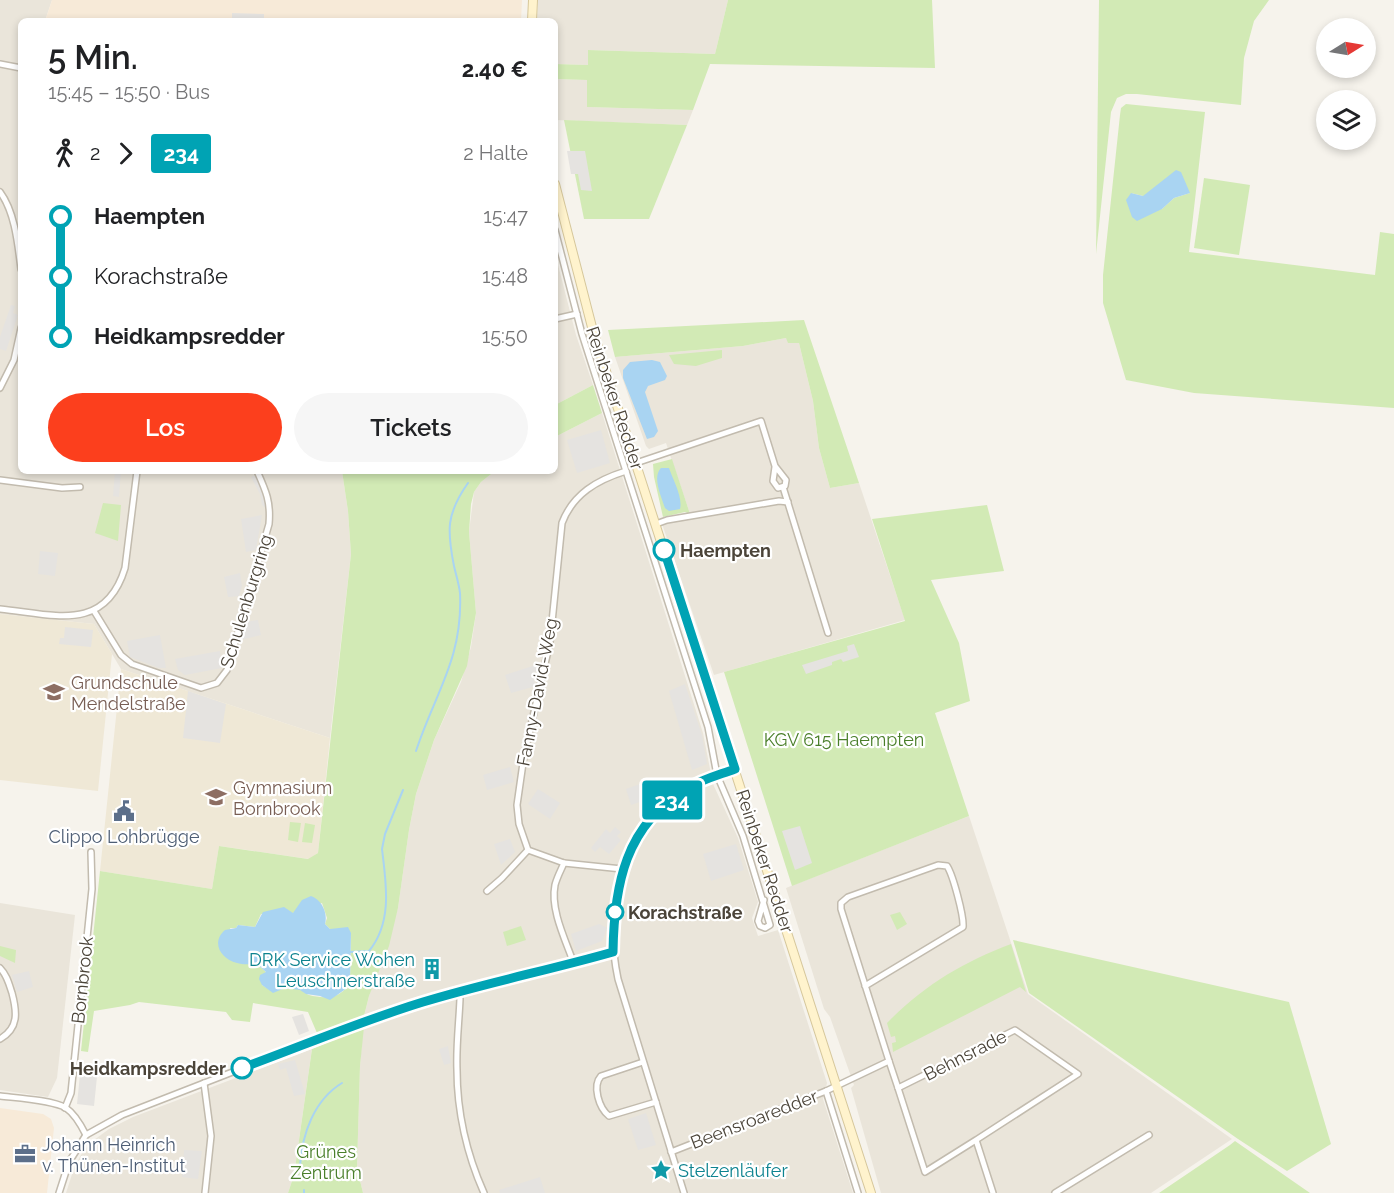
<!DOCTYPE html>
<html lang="de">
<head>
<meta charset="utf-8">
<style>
	:root { --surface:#fff; --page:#f6f6f6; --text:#202124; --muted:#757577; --accent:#fc3f1d }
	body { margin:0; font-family:Raleway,sans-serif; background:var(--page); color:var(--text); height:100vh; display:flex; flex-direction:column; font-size:22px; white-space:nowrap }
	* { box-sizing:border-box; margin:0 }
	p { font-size:20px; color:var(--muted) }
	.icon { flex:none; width:33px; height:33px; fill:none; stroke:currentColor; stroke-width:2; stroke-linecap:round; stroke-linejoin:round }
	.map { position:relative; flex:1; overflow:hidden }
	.side { position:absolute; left:18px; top:18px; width:540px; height:456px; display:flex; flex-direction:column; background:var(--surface); border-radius:9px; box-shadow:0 3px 9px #0003 }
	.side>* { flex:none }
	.badge { padding:0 12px; border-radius:4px; font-size:21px; line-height:39px }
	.needle { width:39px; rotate:79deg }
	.buttons { position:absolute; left:1316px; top:18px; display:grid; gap:12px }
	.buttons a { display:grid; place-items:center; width:60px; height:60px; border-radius:50%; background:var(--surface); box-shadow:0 3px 9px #0003; font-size:30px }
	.map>.badge { position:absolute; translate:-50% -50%; box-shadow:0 0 0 3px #fff }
	.legs { display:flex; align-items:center; gap:9px; height:66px; padding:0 30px; font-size:20px }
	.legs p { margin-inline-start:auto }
	.head { display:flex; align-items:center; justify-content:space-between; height:102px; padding:0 30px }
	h1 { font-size:33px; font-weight:600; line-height:45px }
	.action { display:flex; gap:12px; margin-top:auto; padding:12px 30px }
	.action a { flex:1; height:69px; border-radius:36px; background:var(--accent); color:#fff; font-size:24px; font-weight:600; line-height:69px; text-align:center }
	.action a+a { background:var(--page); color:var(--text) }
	ul { padding:0 30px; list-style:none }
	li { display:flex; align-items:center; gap:21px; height:60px; font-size:22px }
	li i { display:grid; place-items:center; width:9px; height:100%; margin:0 8px; background:currentColor }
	li i::after { content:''; width:15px; height:15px; margin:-8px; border:4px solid; border-radius:50%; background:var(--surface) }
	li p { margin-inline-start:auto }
	li:first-child i { background:linear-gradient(#0000 50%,currentColor 0) }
	li:last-child i { background:linear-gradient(currentColor 50%,#0000 0) }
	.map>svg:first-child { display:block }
	.residential { fill:#eae5da }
	.commercial { fill:#f7ead8 }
	.education { fill:#efe8d6 }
	.green { fill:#d2eab5; fill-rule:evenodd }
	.parking { fill:#e5e3e0 }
	.water { fill:#a9d4f2 }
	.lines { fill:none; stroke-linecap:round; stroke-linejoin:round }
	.stream { stroke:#a9d4f2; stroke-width:2 }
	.street-casing { stroke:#c2bbae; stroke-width:8 }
	.secondary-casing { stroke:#d6c79b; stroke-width:10 }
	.street { stroke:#fff; stroke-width:5 }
	.secondary { stroke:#fff3cd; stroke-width:8 }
	.line-1-casing { stroke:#fff; stroke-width:14 }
	.line-1 { stroke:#00a3b4; stroke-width:9 }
	.stop-1-dot { fill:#fff; stroke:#00a3b4; stroke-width:3 }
	.labels { text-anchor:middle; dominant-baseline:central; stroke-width:4.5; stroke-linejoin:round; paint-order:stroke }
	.street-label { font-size:18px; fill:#4b4439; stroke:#fff }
	.stop-label { font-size:18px; font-weight:bold; fill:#4b4439; stroke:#fff; text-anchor:start }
	.education-label { font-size:18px; fill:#785e54; stroke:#fff; text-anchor:start }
	.park-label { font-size:18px; fill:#4a7f2a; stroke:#fff }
	.service-label { font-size:18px; fill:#4e5e75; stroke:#fff }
	.culture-label { font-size:18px; fill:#0d838f; stroke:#fff; text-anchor:end }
</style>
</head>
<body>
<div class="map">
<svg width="1394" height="1193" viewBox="0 0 1394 1193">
	<rect width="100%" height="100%" fill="#f6f3ec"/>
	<g class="residential">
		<path d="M0 0H52L45 21H21V471H342L348 511 351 554 330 738 121 669 94 624 0 614Z"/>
		<path d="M538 0H728L715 54 589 50 588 65 555 64V21H537Z"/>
		<path d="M555 79 587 80 588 107 693 110 687 125 555 120Z"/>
		<path d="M555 253 576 335 593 385 555 405Z"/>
		<path d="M786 338 799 343 813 401 819 448 830 488 859 483 905 620 714 675 660 518 690 514 666 443 649 449 646 446 615 357 743 346Z"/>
		<path d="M602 413 703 733 713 784 738 838 758 902 752 918 758 936 778 930 827 1083 823 1099 853 1193H363L357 1168 360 1066 364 1016 369 996 398 908 409 830 416 794 434 740 461 682 471 647 476 613 469 532 474 492 481 482 495 471H555V437Z"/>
		<path d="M969 816 1028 994 1232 1139 1151 1193H881L851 1088 854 1085 830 1017 824 1009 786 888Z"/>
		<path d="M0 903 75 915 57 1078 48 1097 0 1090Z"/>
		<path d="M312 1049 294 1175 288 1193H66L74 1168 81 1155 90 1143 109 1129 133 1117Z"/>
	</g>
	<g class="commercial">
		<path d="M52 0H522L521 21H45Z"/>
		<path d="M0 1108 43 1114 51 1119 54 1128 47 1193H0Z"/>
	</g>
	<g class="education">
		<path d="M0 614 94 624 112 654 98 791 0 780Z"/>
		<path d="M121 669 330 738 318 853 309 859 219 846 212 889 100 871Z"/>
	</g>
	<g class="green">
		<path d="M728 0H932L935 68 710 64 693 110 587 107V80L555 79V64L588 65V50L715 54Z"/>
		<path d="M1099 0H1269L1254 21 1244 58 1241 105 1137 94H1126L1117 98 1111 112 1096 254Z"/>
		<path d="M1126 104 1205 112 1189 252 1375 275 1380 232 1394 234V408L1194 393 1126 380 1103 303V275L1120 115 1121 108ZM1131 193 1143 196 1190 193 1174 198 1162 209Z"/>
		<path d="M564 120 687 125 649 219H584Z"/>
		<path d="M1204 178 1250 185 1239 255 1194 248Z"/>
		<path d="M804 320 859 483 830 488 819 448 813 401 799 343H788L786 338 743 346 615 357 608 330Z"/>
		<path d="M722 350V358L696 366 674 364 669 355Z"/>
		<path d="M593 385 602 413 555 437V405Z"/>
		<path d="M672 459 690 514 685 512 663 517 654 477 653 464Z"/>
		<path d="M342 471H495L481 482 474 492 471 504 469 532 476 613 467 666 434 740 416 794 409 830 398 908 389 946 369 996 364 1016 317 1033 308 1012 253 1003 250 1022 232 1020 226 1012 139 1002 130 1005 94 1011 88 1052 81 1051 100 871 212 889 219 846 308 859 318 853 351 554 348 511ZM322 903 327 918 325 924 330 929 351 933 350 982C342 999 324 999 309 995 306 994 304 991 301 990 291 986 281 989 273 992L262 985 266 972 257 964H244L230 928H236L238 925 255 927 261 914 293 913Z"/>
		<path d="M103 503 121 505 118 541 95 533Z"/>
		<path d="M987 505 1004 571 931 580 959 643 970 701 935 713 969 816 792 886 724 672 905 621 872 519Z"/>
		<path d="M290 822 301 823 298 842 288 840Z"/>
		<path d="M305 823 315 825 312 843 302 842Z"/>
		<path d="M900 912 907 924 897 930 890 915Z"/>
		<path d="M521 926 526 940 507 946 503 932Z"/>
		<path d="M1013 940 1289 1002 1331 1144 1287 1171 1238 1139 1029 993Z"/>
		<path d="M1011 944 1026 992 1020 987 893 1052 892 1043 896 1042 895 1036 891 1037 887 1023C923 986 963 962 1011 944Z"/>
		<path d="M0 946 16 950 15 963 0 956Z"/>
		<path d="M364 1027 360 1066 357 1168 363 1193H288L294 1175 312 1049Z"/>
		<path d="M1235 1141 1310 1193H1159L1230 1145Z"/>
	</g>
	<g class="parking">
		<path d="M232 13 264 14V21H232Z"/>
		<path d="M567 151H585L592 191 581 190 578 174H571Z"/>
		<path d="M11 305 15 306 13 313 18 315 6 351 0 349V337Z"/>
		<path d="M601 430 610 463 577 473 567 440Z"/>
		<path d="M115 471H121L119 497 113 496Z"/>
		<path d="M258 474 270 511 262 505 260 494 251 477Z"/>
		<path d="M262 515 256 550 246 552 241 519Z"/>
		<path d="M40 551 58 553 55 576 38 574Z"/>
		<path d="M240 573 242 586 239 596 228 597 224 577Z"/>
		<path d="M258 620 261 635 240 640 245 622Z"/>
		<path d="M65 627 93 630 91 647 59 644 60 638H64Z"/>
		<path d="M160 635 166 668H159L130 657 127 641Z"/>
		<path d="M854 644 859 657 843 662 841 659 832 662V665L806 674 802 665 848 651 847 646Z"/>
		<path d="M220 651 222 668 185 675 178 670 175 659Z"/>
		<path d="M536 665 538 671 532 673 536 686 511 693 505 675Z"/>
		<path d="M685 684 702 735 707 764 692 770 669 691Z"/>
		<path d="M188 691 226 704 220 743 183 738Z"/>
		<path d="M510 767 514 782 487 790 483 775Z"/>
		<path d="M657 778 663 794 631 805 626 789Z"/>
		<path d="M538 789 560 803 550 819 528 804Z"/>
		<path d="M800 826 812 863 795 870 782 831Z"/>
		<path d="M615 827 621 832 617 836 621 840 609 854 600 847 595 852 591 848 606 829 610 833Z"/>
		<path d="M510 839 515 852 501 865 494 844Z"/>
		<path d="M736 844 744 870 711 881 703 854Z"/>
		<path d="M599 924 607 928 602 941 576 951 571 934Z"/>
		<path d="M29 971 33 987 17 992 12 975Z"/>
		<path d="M303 1014 309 1031 299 1035 292 1017Z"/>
		<path d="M448 1046 451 1063 444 1065 439 1049Z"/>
		<path d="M295 1060 305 1094 294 1096 286 1068 280 1070 278 1064Z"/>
		<path d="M81 1065 98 1067 94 1106 77 1104Z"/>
		<path d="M646 1113 656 1145 638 1150 628 1119Z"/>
		<path d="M184 1150 202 1151 198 1179 182 1177Z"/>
		<path d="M540 1177 545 1193H500L499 1190Z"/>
	</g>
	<g class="water">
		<path d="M1176 170 1181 172 1190 193 1174 198 1162 209 1137 221 1132 217 1126 200 1131 193 1143 196Z"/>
		<path d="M652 360 660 362 667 376 665 380 648 386 645 392 658 431 654 437 647 439 623 378V370L630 362Z"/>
		<path d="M661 468H669C673 480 683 497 680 509L669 511 665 508C661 496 652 477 661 468Z"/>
		<path d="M311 896C322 900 328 913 325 924L330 929 348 927 351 933 350 982 347 988 330 1000 320 996 306 994 300 990 285 988 273 993 262 985 259 979 260 975 266 972 257 964C250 964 243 965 237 963 220 959 211 942 225 930L236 928 238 925 255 927 263 912 284 907 293 913 302 900Z"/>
	</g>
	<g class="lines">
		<g class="stream">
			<path d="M416 751C435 693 463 659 460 593 459 584 456 575 454 566 447 531 446 514 468 483"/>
			<path d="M350 952 369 951C393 922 386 883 382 849L385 834 403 790"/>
			<path d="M300 1166C302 1134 314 1100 342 1083"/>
			<path d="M304 1190V1193"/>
		</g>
		<defs>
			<g id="street">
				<path d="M0 64 21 68"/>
				<path d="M0 192C15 212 18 245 21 269"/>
				<path d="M555 230 582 334 708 727 717 775 743 836 770 925 765 928 760 926 758 921 764 900"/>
				<path d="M555 319 577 314"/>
				<path d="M0 388 14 360 21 328"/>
				<path d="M636 463 761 421 775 466V467L773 481 778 488 785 486 786 480 775 466"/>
				<path d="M0 480 62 488 80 487"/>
				<path d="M783 487 828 633"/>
				<path d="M656 524 667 520 779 501 788 502"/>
				<path d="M0 609C52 614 105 634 125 568L137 471"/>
				<path d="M94 611 121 655 132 664 201 688 217 683 227 670 269 524C271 502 266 491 257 471"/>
				<path d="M564 863C561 870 557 877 555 885 550 910 566 941 574 964"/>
				<path d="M622 869 564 863 528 850 519 824 517 805 524 756 550 642 562 523C573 494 597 480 626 471"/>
				<path d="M487 891 502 878 528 850"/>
				<path d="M0 968C7 975 9 984 12 993 17 1012 19 1028 0 1039"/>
				<path d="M865 986 963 927C964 916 953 875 947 866L938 865 848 897 841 903V909L889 1061"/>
				<path d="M458 993 460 999C459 1023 456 1046 457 1070 457 1111 467 1155 484 1193"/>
				<path d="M643 1062 601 1076C592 1086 599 1108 609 1116L656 1102"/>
				<path d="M204 1083 211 1136 205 1193"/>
				<path d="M826 1091 858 1193"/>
				<path d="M0 1096C17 1098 52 1100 66 1108 75 1114 81 1125 86 1135"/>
				<path d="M65 1108 71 1093 92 889 91 852"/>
				<path d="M976 1140 925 1172 898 1088 1015 1030 1078 1074 976 1140 993 1193"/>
				<path d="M671 1152 826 1091 889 1061 898 1088"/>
				<path d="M59 1193 69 1162 86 1135 122 1115 361 1022 445 996 613 952"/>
				<path d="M684 1193 618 979C603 908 622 826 688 788 703 779 719 775 735 769"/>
				<path d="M1055 1193 1149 1135"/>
			</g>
			<g id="secondary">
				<path d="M532 21 533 0"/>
				<path d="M555 184 593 331 871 1193"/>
			</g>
		</defs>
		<use href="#street" class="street-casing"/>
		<use href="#secondary" class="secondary-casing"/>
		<use href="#street" class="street"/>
		<use href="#secondary" class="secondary"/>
	</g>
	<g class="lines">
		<defs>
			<path id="line-1" d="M242 1068C302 1046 361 1021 423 1002 485 983 550 970 613 952 614 886 625 824 688 788 703 779 719 775 735 769L664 550"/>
		</defs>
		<use href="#line-1" class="line-1-casing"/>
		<use href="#line-1" class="line-1"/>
	</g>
	<defs>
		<symbol id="school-bare" viewBox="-9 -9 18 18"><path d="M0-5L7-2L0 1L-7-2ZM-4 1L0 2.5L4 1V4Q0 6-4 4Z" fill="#8d6e63" stroke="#fff" stroke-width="2.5" paint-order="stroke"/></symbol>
		<symbol id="civic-bare" viewBox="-9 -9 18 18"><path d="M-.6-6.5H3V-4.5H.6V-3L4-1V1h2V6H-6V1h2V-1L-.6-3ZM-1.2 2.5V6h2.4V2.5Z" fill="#5c6f8a" stroke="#fff" stroke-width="2.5" paint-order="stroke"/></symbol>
		<symbol id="building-bare" viewBox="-9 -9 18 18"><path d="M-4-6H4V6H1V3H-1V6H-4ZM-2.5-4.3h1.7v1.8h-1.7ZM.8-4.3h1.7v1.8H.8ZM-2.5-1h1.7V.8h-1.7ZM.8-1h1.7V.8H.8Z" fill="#0f9aa8" stroke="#fff" stroke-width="2.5" paint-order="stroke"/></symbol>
		<symbol id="office-bare" viewBox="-9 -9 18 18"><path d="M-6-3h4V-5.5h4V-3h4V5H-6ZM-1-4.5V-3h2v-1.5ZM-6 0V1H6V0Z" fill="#5c6f8a" stroke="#fff" stroke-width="2.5" paint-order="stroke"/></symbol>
		<symbol id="sight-bare" viewBox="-9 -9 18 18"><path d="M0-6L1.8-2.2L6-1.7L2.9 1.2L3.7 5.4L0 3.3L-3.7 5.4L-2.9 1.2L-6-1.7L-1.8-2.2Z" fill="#0f9aa8" stroke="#fff" stroke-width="2.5" paint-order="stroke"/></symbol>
	</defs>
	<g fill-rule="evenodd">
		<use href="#school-bare" x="39" y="677" width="30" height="30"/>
		<use href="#school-bare" x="201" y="782" width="30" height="30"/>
		<use href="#civic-bare" x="109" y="796" width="30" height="30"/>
		<use href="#building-bare" x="417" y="954" width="30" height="30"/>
		<use href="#office-bare" x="10" y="1139" width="30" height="30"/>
		<use href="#sight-bare" x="646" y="1155" width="30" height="30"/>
	</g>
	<g class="stop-1-dot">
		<circle cx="664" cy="550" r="10"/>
		<circle cx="615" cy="912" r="8"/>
		<circle cx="242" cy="1068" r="10"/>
	</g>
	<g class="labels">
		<g class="street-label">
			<text transform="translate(615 398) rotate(72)">Reinbeker Redder</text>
			<text transform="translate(246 601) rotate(-73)">Schulenburgring</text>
			<text transform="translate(537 692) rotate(-79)">Fanny-David-Weg</text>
			<text transform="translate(765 861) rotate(72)">Reinbeker Redder</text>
			<text transform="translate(82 980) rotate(-84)">Bornbrook</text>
			<text transform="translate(965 1055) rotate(-27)">Behnsrade</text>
			<text transform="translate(754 1119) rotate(-21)">Beensroaredder</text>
		</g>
		<g class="stop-label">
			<text x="680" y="550">Haempten</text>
			<text x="628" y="912">Korachstraße</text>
			<text x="226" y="1068" text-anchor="end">Heidkampsredder</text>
		</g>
		<g class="education-label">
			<text x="71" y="682">Grundschule<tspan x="71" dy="21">Mendelstraße</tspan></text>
			<text x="233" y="787">Gymnasium<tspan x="233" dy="21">Bornbrook</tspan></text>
		</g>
		<g class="park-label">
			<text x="844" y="739">KGV 615 Haempten</text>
			<text x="326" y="1151">Grünes<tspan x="326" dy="21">Zentrum</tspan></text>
		</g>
		<g class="service-label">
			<text x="124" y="836">Clippo Lohbrügge</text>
			<text x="42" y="1144" text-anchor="start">Johann Heinrich<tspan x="42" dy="21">v. Thünen-Institut</tspan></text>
		</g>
		<g class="culture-label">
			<text x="415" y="959">DRK Service Wohen<tspan x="415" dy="21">Leuschnerstraße</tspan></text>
			<text x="678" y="1170" text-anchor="start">Stelzenläufer</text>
		</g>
	</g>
</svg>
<div class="buttons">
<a><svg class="needle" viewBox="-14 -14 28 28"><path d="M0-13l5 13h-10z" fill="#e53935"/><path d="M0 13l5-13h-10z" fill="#757577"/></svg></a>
<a><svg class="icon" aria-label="layers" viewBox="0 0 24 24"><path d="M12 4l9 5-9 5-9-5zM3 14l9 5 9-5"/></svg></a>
</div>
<b class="badge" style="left:672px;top:800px;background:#00a3b4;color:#fff">234</b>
<section class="side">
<div class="head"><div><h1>5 Min.</h1><p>15:45 – 15:50 · Bus</p></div><b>2.40 €</b></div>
<div class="legs"><svg class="icon" aria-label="walk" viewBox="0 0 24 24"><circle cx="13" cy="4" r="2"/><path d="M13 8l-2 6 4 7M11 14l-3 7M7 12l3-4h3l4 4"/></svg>2<svg class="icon" aria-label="forward" viewBox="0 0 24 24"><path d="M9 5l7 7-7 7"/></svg><b class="badge" style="background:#00a3b4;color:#fff">234</b><p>2 Halte</p></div>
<ul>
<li><i style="color:#00a3b4"></i><b>Haempten</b><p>15:47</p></li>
<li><i style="color:#00a3b4"></i><span>Korachstraße</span><p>15:48</p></li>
<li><i style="color:#00a3b4"></i><b>Heidkampsredder</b><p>15:50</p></li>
</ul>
<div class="action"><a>Los</a><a>Tickets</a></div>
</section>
</div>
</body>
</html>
